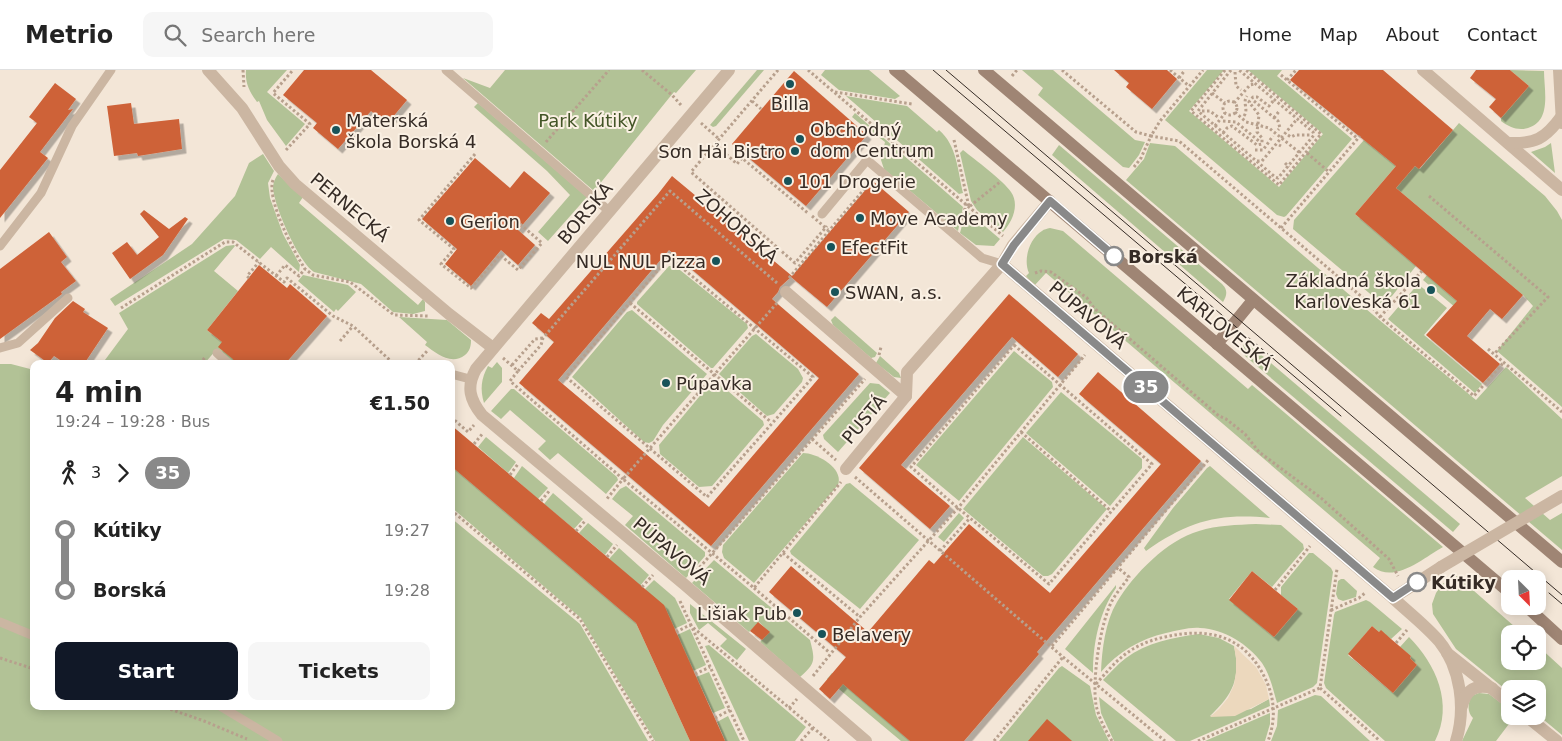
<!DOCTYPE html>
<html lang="en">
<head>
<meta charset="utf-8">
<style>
	:root { --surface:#fff; --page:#f6f6f6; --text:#222; --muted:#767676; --line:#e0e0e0; --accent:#111827 }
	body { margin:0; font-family:"DejaVu Sans",sans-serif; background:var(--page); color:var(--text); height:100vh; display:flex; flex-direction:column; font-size:19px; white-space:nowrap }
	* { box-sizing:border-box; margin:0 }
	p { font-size:16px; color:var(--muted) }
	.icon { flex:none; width:28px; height:28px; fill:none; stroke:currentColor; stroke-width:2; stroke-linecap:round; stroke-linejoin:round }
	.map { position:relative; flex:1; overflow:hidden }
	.sheet { position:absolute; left:30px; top:290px; width:425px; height:350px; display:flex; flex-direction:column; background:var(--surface); border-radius:10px; box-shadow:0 2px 12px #0003 }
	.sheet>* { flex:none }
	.badge { padding:0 10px; border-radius:16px; font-size:18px; line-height:32px }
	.needle { width:32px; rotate:156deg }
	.tools { position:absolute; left:1501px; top:500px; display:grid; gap:10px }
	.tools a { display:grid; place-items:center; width:45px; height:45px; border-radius:10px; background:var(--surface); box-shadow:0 2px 12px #0003; font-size:25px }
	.map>.badge { position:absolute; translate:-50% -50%; box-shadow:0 0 0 2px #fff }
	.legs { display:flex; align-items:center; gap:8px; height:55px; padding:0 25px; font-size:16px }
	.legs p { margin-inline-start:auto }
	.summary { display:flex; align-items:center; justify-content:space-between; height:85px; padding:0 25px }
	h1 { font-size:28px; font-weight:600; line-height:38px }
	.button { display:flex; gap:10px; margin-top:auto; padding:10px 25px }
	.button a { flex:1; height:58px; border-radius:10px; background:var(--accent); color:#fff; font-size:20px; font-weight:600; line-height:58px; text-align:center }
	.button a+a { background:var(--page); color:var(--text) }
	ul { padding:0 25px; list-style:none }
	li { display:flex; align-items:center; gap:18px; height:60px; font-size:19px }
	li i { display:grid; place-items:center; width:8px; height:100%; margin:0 6px; background:currentColor }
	li i::after { content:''; width:12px; height:12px; margin:-6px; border:4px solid; border-radius:50%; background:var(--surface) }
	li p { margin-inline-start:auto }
	li:first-child i { background:linear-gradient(#0000 50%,currentColor 0) }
	li:last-child i { background:linear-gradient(currentColor 50%,#0000 0) }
	header { display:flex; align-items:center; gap:30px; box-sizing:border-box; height:70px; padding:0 25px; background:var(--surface); border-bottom:1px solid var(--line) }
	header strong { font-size:24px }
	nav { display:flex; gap:28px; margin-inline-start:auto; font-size:18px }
	.search { width:350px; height:45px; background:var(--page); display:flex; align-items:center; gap:12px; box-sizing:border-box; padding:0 18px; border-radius:10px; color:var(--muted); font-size:19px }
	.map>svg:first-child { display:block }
	.green { fill:#b2c296 }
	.plaza { fill:#ecd8bd }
	.building { fill:#ce6239; fill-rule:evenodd; filter:url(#shadow) }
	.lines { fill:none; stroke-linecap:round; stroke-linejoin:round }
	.path { stroke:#b7a08d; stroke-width:3; stroke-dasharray:2.5 2.5; stroke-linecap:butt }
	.service { stroke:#cbb6a2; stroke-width:9 }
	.pedestrian { stroke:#cbb6a2; stroke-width:12 }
	.minor { stroke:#cbb6a2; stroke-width:12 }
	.secondary { stroke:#9f8574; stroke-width:12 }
	.tram { stroke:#352b25; stroke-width:1 }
	.path-bridge { stroke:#b7a08d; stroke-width:3; stroke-dasharray:2.5 2.5; stroke-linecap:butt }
	.minor-bridge { stroke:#cbb6a2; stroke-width:12 }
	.line-1-casing { stroke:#fff; stroke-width:11 }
	.line-1 { stroke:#898989; stroke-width:8 }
	.poi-dot { fill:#185359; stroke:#faf0e3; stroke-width:2 }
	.stop-1-dot { fill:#fff; stroke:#898989; stroke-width:2.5 }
	.labels { text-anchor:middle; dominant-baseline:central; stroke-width:4; stroke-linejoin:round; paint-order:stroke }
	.poi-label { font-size:18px; fill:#352b25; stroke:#faf0e3; text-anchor:start }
	.park-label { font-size:18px; fill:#435527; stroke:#faf0e3 }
	.street-label { font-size:18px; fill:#352b25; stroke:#faf0e3 }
	.stop-label { font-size:18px; font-weight:bold; fill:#352b25; stroke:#faf0e3; text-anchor:start }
</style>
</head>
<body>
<header>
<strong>Metrio</strong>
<div class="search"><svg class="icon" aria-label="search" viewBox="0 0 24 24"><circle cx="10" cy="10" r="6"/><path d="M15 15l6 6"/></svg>Search here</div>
<nav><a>Home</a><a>Map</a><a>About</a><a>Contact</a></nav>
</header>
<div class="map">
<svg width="1562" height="671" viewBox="0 0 1562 671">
	<defs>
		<filter id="shadow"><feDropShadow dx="4.5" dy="4.5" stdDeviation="0" flood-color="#0004"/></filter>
	</defs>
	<rect width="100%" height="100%" fill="#f3e6d7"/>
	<g class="green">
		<path d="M246 0H287L267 22 305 54 286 76 267 50 259 31 257 32C249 21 245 13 246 0Z"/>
		<path d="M505 0H696L676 23 674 22 669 28 594 121 463 8 490 18Z"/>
		<path d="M757 0H764L716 56 713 57 710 55Z"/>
		<path d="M825 0H869L900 26 895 29 839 20 821 5Z"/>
		<path d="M1022 0H1053L1135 70 1145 72 1139 85 1129 98 1123 97 1038 25 1043 18Z"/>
		<path d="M1207 0H1224L1189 41 1279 117 1323 64 1248 0H1282L1277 6 1352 69 1286 146 1284 147 1277 145 1165 50Z"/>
		<path d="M1510 0 1544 1C1544 20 1552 51 1528 58 1518 61 1509 57 1501 51V48L1529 16Z"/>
		<path d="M846 26 907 36 937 62 939 60C957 75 958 102 963 123L959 124Z"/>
		<path d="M478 33 587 127 548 171 538 162 570 125 547 101 474 37Z"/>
		<path d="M855 43 963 137 958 161 884 99 881 90 885 72 871 61 870 62 852 47Z"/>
		<path d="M1459 53 1545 126 1557 141 1562 150V337L1497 281 1533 236 1523 225 1396 118 1415 96 1420 99Z"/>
		<path d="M1364 70 1396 96 1355 144 1416 196 1392 226 1381 233 1293 159 1294 150Z"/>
		<path d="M1150 73 1175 76 1372 244 1476 330 1506 297 1562 349V406L1525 428 1550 450 1562 443V480L1126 110 1144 89Z"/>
		<path d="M1551 73 1555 103 1531 82 1545 77Z"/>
		<path d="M1059 75 1222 214C1228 220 1227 225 1223 232L1052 85Z"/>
		<path d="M963 80C974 89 1004 111 1011 122 1020 135 1012 152 1003 162L977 140 971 131 960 83Z"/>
		<path d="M263 84 274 101 268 113 270 128 283 164 300 195 299 202 271 177 260 189 236 170 224 169 115 236 110 229 192 174 235 126 249 93Z"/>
		<path d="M278 104 303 127 299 133 418 235 423 229 425 232V241L413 244 393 242 361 214 314 202C299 193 274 136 273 118 273 113 275 108 278 104Z"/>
		<path d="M966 140 1000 169 994 176 976 175 960 163Z"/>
		<path d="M1050 158 1063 161 1248 319 1252 315 1443 477C1423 488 1395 514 1373 497L1380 488 1046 203 1034 216 1026 206 1029 203C1023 190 1029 169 1042 161 1044 159 1047 159 1050 158Z"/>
		<path d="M234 175 235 176 214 201 238 221 207 260 243 289 239 294H235L217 279 204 294H102L128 259 119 243 226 176Z"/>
		<path d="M669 196H675L747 254 748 258 713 298H711L637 234V232Z"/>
		<path d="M303 205 348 215 356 222 338 241 336 239 334 242 298 211Z"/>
		<path d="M1427 205 1467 240 1463 244 1423 210Z"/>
		<path d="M1418 214 1447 238 1424 265 1482 314 1475 323 1388 249Z"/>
		<path d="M632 240 707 304 663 355 653 371 649 373 644 372 572 307 627 242Z"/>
		<path d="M835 246 877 283 875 287 871 288 833 255 831 250Z"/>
		<path d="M399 247 447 250 471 270C471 276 470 281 465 285 451 296 436 283 425 275L427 272Z"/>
		<path d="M756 264 798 299 803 308 802 312 774 344 767 346 719 304 752 266Z"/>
		<path d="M1245 271 1460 454 1453 462 1245 286 1242 280Z"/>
		<path d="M1014 281 1052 312 1053 317 959 431 916 395Z"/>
		<path d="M880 286 899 303 901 308 894 307 876 293Z"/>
		<path d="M497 292 502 298V312L484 333C480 319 481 309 488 296L492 298Z"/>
		<path d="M0 294H11L34 300V636H451V448L580 554 648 671H0Z"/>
		<path d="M714 309 763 351 764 355 712 416 699 417 660 384 659 375Z"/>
		<path d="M870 313 879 314 890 323 838 382 824 369 823 365Z"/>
		<path d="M511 319H514L617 407 618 410 606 424 558 383 550 390 538 379 546 371 510 340 501 349 491 341Z"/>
		<path d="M1061 322 1142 389V398L1110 436 1026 363Z"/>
		<path d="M486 367 516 392 508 403 478 377Z"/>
		<path d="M1023 367 1107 439 1052 504 1048 506H1043L963 439Z"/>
		<path d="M803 383C817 383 844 398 838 415L754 513 724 488 722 482 723 475Z"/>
		<path d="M451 396 636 553 690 671H655L581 548 451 437Z"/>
		<path d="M522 396 548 418 538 429 514 408Z"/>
		<path d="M1210 396 1270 448C1218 443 1189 451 1146 481L1144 478 1173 438 1207 398Z"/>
		<path d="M850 413 919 470 860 539 791 484 790 481 846 414Z"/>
		<path d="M626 416 705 482V486L686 508 625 455 633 446 612 429 620 419Z"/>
		<path d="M553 423 583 449 574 459 544 434Z"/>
		<path d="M959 443 964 448 944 472 938 467Z"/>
		<path d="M588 453 613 474 605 485 579 463Z"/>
		<path d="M1256 454 1281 455 1303 474 1304 479 1272 517 1252 501 1229 529 1274 567 1298 539 1281 525V517L1309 483H1313L1331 498 1333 502 1317 613 1313 617 1277 633C1273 619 1270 605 1262 593 1248 574 1224 559 1200 558 1189 557 1176 561 1166 563 1140 569 1118 582 1101 602 1102 580 1105 552 1117 532 1134 504 1167 470 1199 461 1217 455 1237 455 1256 454Z"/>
		<path d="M619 478 649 505 640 516 609 489Z"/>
		<path d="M714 490 810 570C815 590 816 593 800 607L760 572 769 562 759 552 749 562 692 513Z"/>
		<path d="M1457 506 1523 564H1510V591H1538V576L1562 598V665L1538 645V619H1510V623L1456 579 1433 544 1432 534 1436 523 1442 514Z"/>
		<path d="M1341 509H1344L1357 521 1356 527 1343 531 1338 529 1336 524 1338 511Z"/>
		<path d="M654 510 675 528 687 553 674 559 645 519Z"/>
		<path d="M1116 515V518C1099 543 1093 573 1093 603L1065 579Z"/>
		<path d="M1366 530 1370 532 1402 559 1391 569 1381 561 1379 562 1372 556 1348 585 1393 623 1417 595 1410 588 1411 586 1400 577 1409 567C1436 594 1454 634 1435 671H1385L1326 618 1324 613 1334 545 1335 542Z"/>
		<path d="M690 534 746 579 737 590 720 576 727 569 708 553 699 560 690 543Z"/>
		<path d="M690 559 706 595 693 601 677 565Z"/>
		<path d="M1199 564 1219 568 1234 576C1241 609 1233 624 1210 646L1251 639 1269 629 1270 636 1190 671H1176L1103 610C1111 602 1118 594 1126 588 1146 573 1174 567 1199 564Z"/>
		<path d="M709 575 806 657 795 671H749L705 576Z"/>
		<path d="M1062 596 1090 616 1096 645 1109 671H999L1059 598Z"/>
		<path d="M709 602 725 638 713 643 696 607Z"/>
		<path d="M832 603 910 671H901L827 609Z"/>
		<path d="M1479 623 1489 624 1510 640V646H1515L1496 671H1462L1473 648C1467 642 1468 634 1471 626Z"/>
		<path d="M1315 625 1321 626 1370 671H1271L1277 656 1278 640Z"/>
		<path d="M1099 627 1154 671H1114L1101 643Z"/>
		<path d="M1270 643V654L1265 671H1205Z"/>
		<path d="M728 646 740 671H725L717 652Z"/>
	</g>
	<path class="plaza" d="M1234 576 1256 597 1266 615 1269 629 1235 646 1210 647 1219 639 1228 628 1234 615 1236 602V588Z"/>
	<g class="building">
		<path d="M304 0H371L407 30 387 54 371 41 338 79 313 58 317 53 283 25Z"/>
		<path d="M1114 0H1167L1177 9 1152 39 1126 17 1129 13Z"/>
		<path d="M1299 0H1383L1453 60 1419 99 1415 96 1396 118 1523 225 1502 249 1490 239 1467 266 1500 294 1483 313 1426 265 1457 231 1355 144 1396 96 1290 10Z"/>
		<path d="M1476 0H1510L1529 16 1501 48 1489 37 1496 29 1470 8Z"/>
		<path d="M794 1 867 65 806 136 732 74Z"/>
		<path d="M55 13 76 29 68 40 73 39 40 82 48 88 0 148V100L37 53 29 47Z"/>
		<path d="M131 33 134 54 179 49 182 79 138 86 137 83 114 86 107 36Z"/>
		<path d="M475 88 510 118 524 101 550 123 518 160 535 175 518 195 501 180 471 216 445 194 457 179 422 149Z"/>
		<path d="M672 106 792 206 873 111 909 142 827 237 791 207 780 217 778 222 772 229 859 304 711 476 519 313 554 272 532 253 541 243 549 249 658 124ZM669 180 819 308 709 437 558 310Z"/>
		<path d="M144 140 169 159 185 147 188 149 163 185 130 209 112 183 127 172 137 185 159 167 140 144Z"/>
		<path d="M49 162 67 187 61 192 76 211 61 222 62 224 0 269V199Z"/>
		<path d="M259 195 287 218 290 214 327 246 285 294H235L233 289 218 277 222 272 207 260Z"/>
		<path d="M1009 224 1078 284 1058 307 1012 267 901 395 950 436 930 459 859 398Z"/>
		<path d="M73 231 85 239 83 242 108 258 84 294H66L54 286 48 293 30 280 38 273 55 248Z"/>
		<path d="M1098 302 1201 391 1037 582 1039 584 964 671H910L843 614 830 629 819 619 846 587 769 522 791 496 868 562 929 490 934 494 969 454 1050 523 1161 394 1079 324Z"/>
		<path d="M451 355 664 535 725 671H690L636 553 451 396Z"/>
		<path d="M1252 501 1298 539 1274 567 1229 530Z"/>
		<path d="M758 552 770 562 762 570 750 561Z"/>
		<path d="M1372 556 1379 562 1381 560 1391 569 1411 586 1410 588 1417 595 1393 623 1348 584Z"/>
		<path d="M1047 649 1072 671H1028Z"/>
	</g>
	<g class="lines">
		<g class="path">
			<path d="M243 0 244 17"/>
			<path d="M642 0 672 25 681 35"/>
			<path d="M778 0 691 102 795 193 827 156"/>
			<path d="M808 0 1003 166"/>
			<path d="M1062 0 1136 62 1151 66 1160 51 1203 0"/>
			<path d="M1170 0 1189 16"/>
			<path d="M1225 0 1191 41 1279 115 1321 64 1246 0"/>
			<path d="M1231 0 1198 41 1275 107 1278 108 1314 65 1313 62 1239 0"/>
			<path d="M1235 2 1236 16 1241 20"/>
			<path d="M1281 5 1357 68"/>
			<path d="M1012 6 1017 0"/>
			<path d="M1179 8 1185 0"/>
			<path d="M1287 10 1296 0"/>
			<path d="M835 22 912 34"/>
			<path d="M1212 23 1225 33"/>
			<path d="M752 31 761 39"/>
			<path d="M1254 31 1278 51 1280 58 1278 60"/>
			<circle cx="1230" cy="38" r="7"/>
			<path d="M1234 33 1250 15 1255 14"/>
			<path d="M1202 41H1210L1218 47"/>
			<path d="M1235 42 1246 52 1269 58 1300 83"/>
			<path d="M1244 46C1249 39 1242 33 1247 26"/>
			<path d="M1274 48 1280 40"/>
			<path d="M1223 51 1236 52 1260 72"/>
			<path d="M701 53 719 69"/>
			<path d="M1215 56 1225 43"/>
			<path d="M1223 63 1227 58 1232 56 1257 75 1262 74V68L1257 62 1259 45 1249 32 1253 27H1257L1269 36 1274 30"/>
			<path d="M1288 65 1291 67 1295 65H1310"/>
			<path d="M954 70 969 137 1000 112"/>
			<path d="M546 72 609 0"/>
			<path d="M715 74 737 94 742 88 809 144"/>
			<path d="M1279 75 1281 76"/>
			<path d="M286 80 310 54 273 23 293 0"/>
			<path d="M1255 80H1263L1273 66"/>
			<path d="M1307 83 1329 102"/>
			<path d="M475 84 419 150 454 179 441 194 471 218 500 185 518 200 542 173 512 147 508 152"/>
			<path d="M1257 91H1262L1297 49"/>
			<path d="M1285 93 1289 97"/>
			<path d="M1134 97 1141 88 1151 66 1179 71 1369 233 1380 247 1474 326 1504 292"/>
			<path d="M273 110C266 129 294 182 305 199"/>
			<path d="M1429 126 1548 227 1494 284"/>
			<path d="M961 155 966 134"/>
			<path d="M1281 158 1360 66"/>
			<path d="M669 187 813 307 707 427 566 307Z"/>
			<path d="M1035 203 1041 201 1051 202 1087 228 1094 238 1219 346 1226 349 1245 364 1259 382 1321 428 1389 489 1398 506"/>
			<path d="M276 206 285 195 299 206 305 199 313 205 350 212 394 245 428 246"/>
			<path d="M249 208 247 206 259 192"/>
			<path d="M789 208 872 110"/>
			<path d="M630 233 771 352"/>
			<path d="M777 233 623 409 754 518 841 412"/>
			<path d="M121 238 225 172H233L284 212 287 208 333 246 353 256 394 294"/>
			<path d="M1380 247 1422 201"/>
			<path d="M340 271 353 256"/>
			<path d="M1014 275 1152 394 1049 514 958 438 911 397Z"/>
			<path d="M1488 279 1562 342"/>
			<path d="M879 285 881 277"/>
			<path d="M503 288 518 301 510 311 623 409 606 430"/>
			<path d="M200 294 206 286"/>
			<path d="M415 294 428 280"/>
			<path d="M512 295 535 269 543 268"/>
			<path d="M518 301 541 275 543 268 670 121 777 213"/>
			<path d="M451 331 455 334"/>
			<path d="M451 338V340"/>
			<path d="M451 347 468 362 474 355"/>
			<path d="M1021 362 1111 441"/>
			<path d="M812 369 836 390"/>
			<path d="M474 374 483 363"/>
			<path d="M510 405 518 394"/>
			<path d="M855 407 1063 587 1165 671"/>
			<path d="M541 431 550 420"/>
			<path d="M451 440 580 549 653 671"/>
			<path d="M576 461 586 450"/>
			<path d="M940 481 970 448"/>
			<path d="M783 483 860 547"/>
			<path d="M607 487 617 475"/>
			<path d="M693 505 865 309"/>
			<path d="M642 517 653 505"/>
			<path d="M754 518 830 583"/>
			<path d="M1275 520 1310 476"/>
			<path d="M680 531 744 671"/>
			<path d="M1331 540 1359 528 1365 523"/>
			<path d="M676 562 690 555 829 671"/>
			<path d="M1396 573 1407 560"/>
			<path d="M1052 576 1209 389"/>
			<path d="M0 588 34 599"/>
			<path d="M695 604 710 597"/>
			<path d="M813 606 860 547 958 438 1085 285"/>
			<path d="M1096 614C1105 604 1113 594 1123 586 1135 576 1150 570 1165 567 1208 557 1244 565 1265 608 1275 628 1276 650 1268 671"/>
			<path d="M1320 618 1380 671"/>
			<path d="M161 636 204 651 247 669"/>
			<path d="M789 638 797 629"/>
			<path d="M715 648 730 640"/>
			<path d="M801 671 813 658"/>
			<path d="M994 671 1063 587"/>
			<path d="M1112 671C1105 660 1099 648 1096 635 1092 610 1100 552 1113 529 1118 521 1124 514 1129 507L1117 497"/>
			<path d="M1198 671 1320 618 1337 499"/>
		</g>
		<g class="service">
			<path d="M446 0 609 141"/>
			<path d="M822 144 867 90 982 188 1002 194"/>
			<path d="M0 176 41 123 72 56 111 0"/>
			<path d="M0 278 18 273 68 228"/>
			<path d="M217 283 229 294"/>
			<path d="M451 304 470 309"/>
			<path d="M0 552 34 566"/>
			<path d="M220 636 278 671"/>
		</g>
		<path class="pedestrian" d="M786 222 906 326"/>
		<g class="minor">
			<path d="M208 0 242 38 279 96 295 114 449 244 493 278"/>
			<path d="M729 0 476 299C466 317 470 330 482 345L685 515 866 671"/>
			<path d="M1423 0 1562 120"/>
			<path d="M1559 0 1562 53"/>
			<path d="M1508 73C1535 74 1545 69 1561 47"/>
			<path d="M1002 194 1393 528C1408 542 1425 555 1439 571 1461 598 1466 639 1456 671"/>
			<path d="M846 399 906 326 907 302 1002 194 1013 175 1050 131"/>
			<path d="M1393 528 1441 497"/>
			<path d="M1447 583 1510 633"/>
			<path d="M1462 636C1466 620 1475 614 1492 618"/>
			<path d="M1526 646 1557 671"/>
		</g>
		<g class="secondary">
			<path d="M895 0 1510 523"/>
			<path d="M984 0 1562 492"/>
			<path d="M1217 274 1253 230"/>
			<path d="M1526 536 1562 569"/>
		</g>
		<g class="tram">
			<path d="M933 0 1341 346"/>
			<path d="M946 0 1562 525"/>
			<path d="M1549 523 1562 534"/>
		</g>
		<path class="path-bridge" d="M812 146 828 160"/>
		<path class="minor-bridge" d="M1441 497 1562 426"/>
	</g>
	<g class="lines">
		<defs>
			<path id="line-1" d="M1114 186 1050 131 1014 175 1002 194 1393 528 1417 512"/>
		</defs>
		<use href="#line-1" class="line-1-casing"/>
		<use href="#line-1" class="line-1"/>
	</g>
	<g class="poi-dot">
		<circle cx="790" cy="14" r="5"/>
		<circle cx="336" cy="60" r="5"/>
		<circle cx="800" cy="69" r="5"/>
		<circle cx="795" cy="81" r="5"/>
		<circle cx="788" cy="111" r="5"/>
		<circle cx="860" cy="148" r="5"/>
		<circle cx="450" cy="151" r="5"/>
		<circle cx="831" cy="177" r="5"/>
		<circle cx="716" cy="191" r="5"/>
		<circle cx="1431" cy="220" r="5"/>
		<circle cx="835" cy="222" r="5"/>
		<circle cx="666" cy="313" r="5"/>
		<circle cx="797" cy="543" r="5"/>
		<circle cx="822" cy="564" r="5"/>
	</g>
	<g class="stop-1-dot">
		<circle cx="1114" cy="186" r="9"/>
		<circle cx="1417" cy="512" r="9"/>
	</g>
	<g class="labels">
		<g class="poi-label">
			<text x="790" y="33" text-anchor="middle">Billa</text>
			<text x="346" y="50">Materská<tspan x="346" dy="21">škola Borská 4</tspan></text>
			<text x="810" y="59">Obchodný<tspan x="810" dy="21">dom Centrum</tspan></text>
			<text x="785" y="81" text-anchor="end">Sơn Hải Bistro</text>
			<text x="798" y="111">101 Drogerie</text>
			<text x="870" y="148">Move Academy</text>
			<text x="460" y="151">Gerion</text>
			<text x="841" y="177">EfectFit</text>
			<text x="706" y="191" text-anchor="end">NUL NUL Pizza</text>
			<text x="1421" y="210" text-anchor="end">Základná škola<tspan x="1421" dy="21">Karloveská 61</tspan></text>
			<text x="845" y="222">SWAN, a.s.</text>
			<text x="676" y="313">Púpavka</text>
			<text x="787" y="543" text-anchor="end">Lišiak Pub</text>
			<text x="832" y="564">Belavery</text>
		</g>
		<g class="park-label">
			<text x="588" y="50">Park Kútiky</text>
		</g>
		<g class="street-label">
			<text transform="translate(350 137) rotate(40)">PERNECKÁ</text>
			<text transform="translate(585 143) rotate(-50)">BORSKÁ</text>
			<text transform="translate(737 156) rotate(41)">ZOHORSKÁ</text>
			<text transform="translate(1088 245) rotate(40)">PÚPAVOVÁ</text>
			<text transform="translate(1225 258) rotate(40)">KARLOVESKÁ</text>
			<text transform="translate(864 349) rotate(-50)">PUSTÁ</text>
			<text transform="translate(672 481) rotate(40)">PÚPAVOVÁ</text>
		</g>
		<g class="stop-label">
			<text x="1128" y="186">Borská</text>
			<text x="1431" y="512">Kútiky</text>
		</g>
	</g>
</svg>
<div class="tools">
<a><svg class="needle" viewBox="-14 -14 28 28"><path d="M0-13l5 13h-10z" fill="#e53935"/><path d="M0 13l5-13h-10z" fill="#767676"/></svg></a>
<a><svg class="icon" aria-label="locate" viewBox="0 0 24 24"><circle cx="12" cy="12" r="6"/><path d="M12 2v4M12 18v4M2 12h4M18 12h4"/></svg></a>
<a><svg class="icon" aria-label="layers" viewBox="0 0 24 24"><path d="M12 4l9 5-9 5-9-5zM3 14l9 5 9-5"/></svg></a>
</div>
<b class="badge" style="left:1146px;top:317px;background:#898989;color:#fff">35</b>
<section class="sheet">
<div class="summary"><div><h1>4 min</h1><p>19:24 – 19:28 · Bus</p></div><b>€1.50</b></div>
<div class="legs"><svg class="icon" aria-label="walk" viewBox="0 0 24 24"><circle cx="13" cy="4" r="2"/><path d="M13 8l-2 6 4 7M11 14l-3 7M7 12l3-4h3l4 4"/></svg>3<svg class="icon" aria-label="forward" viewBox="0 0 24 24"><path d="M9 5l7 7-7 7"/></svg><b class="badge" style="background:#898989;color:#fff">35</b></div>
<ul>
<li><i style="color:#898989"></i><b>Kútiky</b><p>19:27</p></li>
<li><i style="color:#898989"></i><b>Borská</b><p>19:28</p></li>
</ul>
<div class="button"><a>Start</a><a>Tickets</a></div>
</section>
</div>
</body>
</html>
